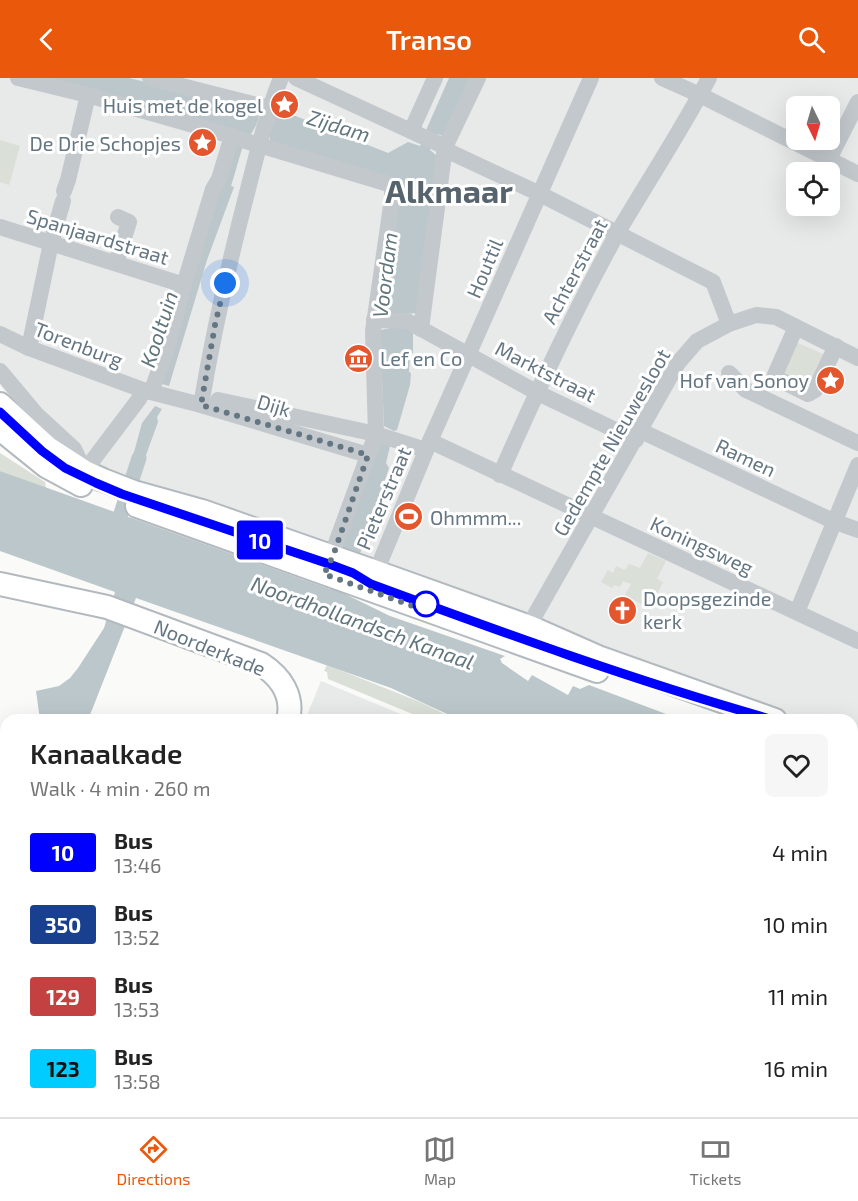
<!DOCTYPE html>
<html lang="en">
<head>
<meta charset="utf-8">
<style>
	:root { --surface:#fff; --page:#f6f6f6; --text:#222; --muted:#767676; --line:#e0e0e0; --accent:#ea580c }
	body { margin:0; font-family:"Exo 2",sans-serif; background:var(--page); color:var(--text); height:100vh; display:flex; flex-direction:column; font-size:22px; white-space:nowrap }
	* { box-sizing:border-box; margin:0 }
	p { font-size:20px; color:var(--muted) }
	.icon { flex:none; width:33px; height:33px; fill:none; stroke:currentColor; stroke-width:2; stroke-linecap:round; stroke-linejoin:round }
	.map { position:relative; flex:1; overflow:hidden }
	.panel { position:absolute; left:0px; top:636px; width:858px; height:404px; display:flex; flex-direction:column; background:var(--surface); border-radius:18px 18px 0 0; box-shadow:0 6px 24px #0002 }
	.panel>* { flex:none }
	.badge { padding:0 12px; border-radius:4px; font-size:21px; line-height:39px }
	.needle { width:39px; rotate:175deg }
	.tools { position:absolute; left:786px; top:18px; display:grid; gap:12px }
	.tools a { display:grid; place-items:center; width:54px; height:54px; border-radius:9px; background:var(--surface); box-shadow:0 6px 24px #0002; font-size:30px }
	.you { position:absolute; width:30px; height:30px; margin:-15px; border:4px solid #fff; border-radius:50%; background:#1a73e8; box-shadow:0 0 0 9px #1a73e833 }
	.map>.badge { position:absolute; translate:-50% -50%; box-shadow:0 0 0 3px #fff }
	.round { display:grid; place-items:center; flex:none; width:63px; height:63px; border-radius:9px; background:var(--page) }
	.headline { display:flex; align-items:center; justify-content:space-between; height:102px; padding:0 30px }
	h1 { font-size:28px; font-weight:600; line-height:45px }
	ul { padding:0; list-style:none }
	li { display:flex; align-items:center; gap:18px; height:72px; padding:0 30px }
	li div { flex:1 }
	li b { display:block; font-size:22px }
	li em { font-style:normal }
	li .badge { min-width:66px; font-weight:700; text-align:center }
	header { display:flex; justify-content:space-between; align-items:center; height:78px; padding:0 30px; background:var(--accent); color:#fff; font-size:27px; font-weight:600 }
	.menu { display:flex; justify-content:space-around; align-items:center; height:84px; border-top:2px solid var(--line); background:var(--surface); font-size:16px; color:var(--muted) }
	.menu a { display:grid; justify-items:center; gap:3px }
	.menu .active { color:var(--accent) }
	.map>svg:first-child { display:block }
	.built { fill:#e8e9e9; fill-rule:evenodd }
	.green { fill:#dadfd7 }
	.water { fill:#bbc7cb }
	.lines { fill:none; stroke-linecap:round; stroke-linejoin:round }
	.canal { stroke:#bbc7cb; stroke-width:15 }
	.secondary-casing { stroke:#b3babf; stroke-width:26 }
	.street { stroke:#c3c8cc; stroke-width:16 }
	.secondary { stroke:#fff; stroke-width:22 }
	.line-casing { stroke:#fff; stroke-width:14 }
	.line { stroke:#00f; stroke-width:9 }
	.walk { stroke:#657683; stroke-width:6; stroke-dasharray:0 10.8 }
	.stop-dot { fill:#fff; stroke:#00f; stroke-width:3 }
	.labels { text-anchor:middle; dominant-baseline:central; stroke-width:6; stroke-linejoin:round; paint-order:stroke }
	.poi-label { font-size:20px; fill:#657683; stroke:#fff; text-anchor:end }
	.street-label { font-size:20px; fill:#657683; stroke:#fff }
	.water-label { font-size:21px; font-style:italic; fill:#60757c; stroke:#fff }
	.town-label { font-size:32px; font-weight:bold; fill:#57646e; stroke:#fff }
</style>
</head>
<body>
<header><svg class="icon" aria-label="back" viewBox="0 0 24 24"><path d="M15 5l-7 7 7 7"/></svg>Transo<svg class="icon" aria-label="search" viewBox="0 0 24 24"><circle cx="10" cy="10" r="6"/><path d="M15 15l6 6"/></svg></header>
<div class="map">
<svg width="858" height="1039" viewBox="0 0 858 1039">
	<rect width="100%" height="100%" fill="#fafaf8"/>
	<g class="built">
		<path d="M0 0H858V661L852 658V642H806L713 611 712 607 670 592 666 594 657 591 654 585 603 568 596 571 170 413 99 392 14 325 0 307ZM796 28H830V62H796ZM796 94H830V128H796Z"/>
		<path d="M321 603 415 642H305Z"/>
		<path d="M161 1034H812L816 1039H158Z"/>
	</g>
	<g class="green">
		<path d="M0 62 20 68 9 107 0 104Z"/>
		<path d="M789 261 834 281 817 316 770 300Z"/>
		<path d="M0 375 45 404 46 410 0 393Z"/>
		<path d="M648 475 666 483 657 501 663 504 650 531 625 517 631 506 623 503 620 509 614 507 612 510 601 504 608 492 613 495 616 488 625 492 629 486 640 490Z"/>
		<path d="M327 587 420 624 457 642H427L328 601 327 594 324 593Z"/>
	</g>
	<g class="water">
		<path d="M40 0H129L259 32C260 49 248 57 242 71 238 83 235 96 231 108L234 109 207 182 169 308 162 306 188 207 236 67Z"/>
		<path d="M449 0H470L443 58 437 56 435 60 426 56 427 50Z"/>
		<path d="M278 31 388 75 408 64 420 68 423 62 432 66 430 72 437 78 416 235 407 236 413 254V275H410L409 294 411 295 410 307 397 352 394 353 384 348 380 254 381 252 391 250 392 235 383 232 400 110 270 63V55Z"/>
		<path d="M155 328 162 331 157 339 158 344 138 399 128 396 142 345Z"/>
		<path d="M379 365 390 368 386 385 389 390 362 471 360 475H357L343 515 390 538 505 578 500 581 502 585 528 603 532 597 568 617 573 608 580 611 589 607 682 642H460L391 610 136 520 88 642H40L36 613 59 608 70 600 78 590 104 550 115 514 0 473V393L330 511 344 470 342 469Z"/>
		<path d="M852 703 858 706V776L852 774Z"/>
		<path d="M852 843 858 851V1010L852 1001Z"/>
		<path d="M65 1034H122L120 1039H62Z"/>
	</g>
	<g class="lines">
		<path class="canal" d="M115 454 139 380"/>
		<defs>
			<g id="secondary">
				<path d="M0 326 48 370 85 394 103 402 134 414 202 433 376 494 530 549 598 579 775 642"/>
				<path d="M0 351 46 388 81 407"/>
				<path d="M137 428 597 593"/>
				<path d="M0 506 107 529 261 586C281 599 294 618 288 642"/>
				<path d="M852 670 858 672"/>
				<path d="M243 1034 256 1039"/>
			</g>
		</defs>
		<use href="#secondary" class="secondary-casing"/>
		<g class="street">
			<path d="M18 0 88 17 232 58 236 60 392 107V121L373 253 376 356 328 487"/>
			<path d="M150 0 269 30"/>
			<path d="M296 0 439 66 450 74 538 115 713 204 729 246"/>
			<path d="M662 0 700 17 858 96"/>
			<path d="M411 53 435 0"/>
			<path d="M829 81 858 24"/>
			<path d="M64 113 68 102 88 17"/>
			<path d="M0 149 184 207"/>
			<path d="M116 185 129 144 118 139"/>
			<path d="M374 242 407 243 536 314 636 362"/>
			<path d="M796 249 774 299 808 316 815 312 836 268"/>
			<path d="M421 251 445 69 478 0"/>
			<path d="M0 256 29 270 143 312 201 327 368 377"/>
			<path d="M29 270 51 165 63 123"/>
			<path d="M0 293 36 336 74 371 85 394"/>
			<path d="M729 295 746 312 858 365"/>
			<path d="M151 314 166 274 184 207 213 111 219 101 232 58"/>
			<path d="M218 322 376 356 426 372"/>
			<path d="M201 327C213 256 229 185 247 115 257 76 266 37 281 0"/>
			<path d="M641 353 833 443 858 452"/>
			<path d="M430 363 858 563"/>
			<path d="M500 397C536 315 574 233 618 154 648 103 681 53 709 0"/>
			<path d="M80 399 139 321 143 312"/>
			<path d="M376 494 430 363 591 0"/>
			<path d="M797 534 858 387"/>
			<path d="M530 549 535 537 678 285 697 263 729 246 756 237 776 239 858 280"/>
			<path d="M0 818 6 866"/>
			<path d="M0 945 6 947"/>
			<path d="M17 1039 19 1034"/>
			<path d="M149 1039 151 1034"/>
		</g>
		<use href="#secondary" class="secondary"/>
	</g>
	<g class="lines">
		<defs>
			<path id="line" d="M0 334 42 373 65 390 96 405 122 416 329 486 353 495 371 506C504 555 638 604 774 642"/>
		</defs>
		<use href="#line" class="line-casing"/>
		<use href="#line" class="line"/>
		<path class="walk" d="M225 205 215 247 201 327 368 377 333 478 324 496 418 530 426 526"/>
	</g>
	<defs>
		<symbol id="sight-disc" viewBox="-11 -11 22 22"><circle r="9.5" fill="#e4572e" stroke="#fff"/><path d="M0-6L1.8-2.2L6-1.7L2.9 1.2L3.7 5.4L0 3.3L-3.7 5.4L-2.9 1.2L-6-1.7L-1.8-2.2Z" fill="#fff"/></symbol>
		<symbol id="museum-disc" viewBox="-11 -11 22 22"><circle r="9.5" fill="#e4572e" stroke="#fff"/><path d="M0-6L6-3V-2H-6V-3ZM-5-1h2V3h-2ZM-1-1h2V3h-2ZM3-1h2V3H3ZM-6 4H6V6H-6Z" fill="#fff"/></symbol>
		<symbol id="stadium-disc" viewBox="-11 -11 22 22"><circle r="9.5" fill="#e4572e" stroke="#fff"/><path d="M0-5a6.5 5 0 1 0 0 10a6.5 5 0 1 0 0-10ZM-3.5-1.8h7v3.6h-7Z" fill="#fff"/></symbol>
		<symbol id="church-disc" viewBox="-11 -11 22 22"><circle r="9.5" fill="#e4572e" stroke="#fff"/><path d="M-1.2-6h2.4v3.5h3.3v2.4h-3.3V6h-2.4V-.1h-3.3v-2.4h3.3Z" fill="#fff"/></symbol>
	</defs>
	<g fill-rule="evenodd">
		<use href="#sight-disc" x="268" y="10" width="33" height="33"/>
		<use href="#sight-disc" x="186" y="48" width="33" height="33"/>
		<use href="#museum-disc" x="342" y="264" width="33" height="33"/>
		<use href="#sight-disc" x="814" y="286" width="33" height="33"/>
		<use href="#stadium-disc" x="392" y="422" width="33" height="33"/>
		<use href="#church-disc" x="606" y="516" width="33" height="33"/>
	</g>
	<circle class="stop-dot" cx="426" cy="526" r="12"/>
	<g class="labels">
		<g class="poi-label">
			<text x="263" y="27">Huis met de kogel</text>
			<text x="181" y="65">De Drie Schopjes</text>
			<text x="380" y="280" text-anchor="start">Lef en Co</text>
			<text x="809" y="302">Hof van Sonoy</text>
			<text x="430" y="439" text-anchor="start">Ohmmm...</text>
			<text x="643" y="520" text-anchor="start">Doopsgezinde<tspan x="643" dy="23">kerk</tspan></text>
		</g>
		<g class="street-label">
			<text transform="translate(98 158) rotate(17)">Spanjaardstraat</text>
			<text transform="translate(484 190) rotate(-67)">Houttil</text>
			<text transform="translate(574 193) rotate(-62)">Achterstraat</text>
			<text transform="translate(79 266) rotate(21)">Torenburg</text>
			<text transform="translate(546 293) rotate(27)">Marktstraat</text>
			<text transform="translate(274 327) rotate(17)">Dijk</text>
			<text transform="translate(611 364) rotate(-60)">Gedempte Nieuwesloot</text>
			<text transform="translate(746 379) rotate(25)">Ramen</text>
			<text transform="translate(383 420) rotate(-67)">Pieterstraat</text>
			<text transform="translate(702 467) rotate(25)">Koningsweg</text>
			<text transform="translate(210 569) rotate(22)">Noorderkade</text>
		</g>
		<g class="water-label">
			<text transform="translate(339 47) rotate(17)">Zijdam</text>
			<text transform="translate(384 197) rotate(-83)">Voordam</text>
			<text transform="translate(158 251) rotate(-72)">Kooltuin</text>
			<text transform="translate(363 544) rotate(20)">Noordhollandsch Kanaal</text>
		</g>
		<g class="town-label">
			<text x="449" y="112">Alkmaar</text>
		</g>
	</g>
</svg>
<div class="tools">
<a><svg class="needle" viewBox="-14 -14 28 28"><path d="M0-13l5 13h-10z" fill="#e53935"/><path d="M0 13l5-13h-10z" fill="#767676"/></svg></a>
<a><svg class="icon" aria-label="locate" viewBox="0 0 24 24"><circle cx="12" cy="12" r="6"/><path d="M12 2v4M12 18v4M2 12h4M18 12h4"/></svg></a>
</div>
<div class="you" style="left:225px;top:205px"></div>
<b class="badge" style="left:260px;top:462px;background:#00f;color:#fff">10</b>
<section class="panel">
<div class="headline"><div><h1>Kanaalkade</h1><p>Walk · 4 min · 260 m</p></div><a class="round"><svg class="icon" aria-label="heart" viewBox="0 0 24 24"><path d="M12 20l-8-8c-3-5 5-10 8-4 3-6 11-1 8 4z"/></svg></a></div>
<ul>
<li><span class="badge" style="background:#00f;color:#fff">10</span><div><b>Bus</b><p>13:46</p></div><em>4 min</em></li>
<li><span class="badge" style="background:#19408f;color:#fff">350</span><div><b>Bus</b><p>13:52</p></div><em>10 min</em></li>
<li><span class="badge" style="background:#c34141;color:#fff">129</span><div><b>Bus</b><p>13:53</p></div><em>11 min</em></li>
<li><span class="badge" style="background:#0cf;color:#111">123</span><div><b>Bus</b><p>13:58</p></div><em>16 min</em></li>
</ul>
</section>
</div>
<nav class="menu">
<a class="active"><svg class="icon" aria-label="directions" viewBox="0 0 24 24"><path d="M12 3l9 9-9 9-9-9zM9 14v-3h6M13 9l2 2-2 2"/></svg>Directions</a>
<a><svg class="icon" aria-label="map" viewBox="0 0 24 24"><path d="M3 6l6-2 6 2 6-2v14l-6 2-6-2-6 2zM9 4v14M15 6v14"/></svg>Map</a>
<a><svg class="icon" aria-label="tickets" viewBox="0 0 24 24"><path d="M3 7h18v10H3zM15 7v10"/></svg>Tickets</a>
</nav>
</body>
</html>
